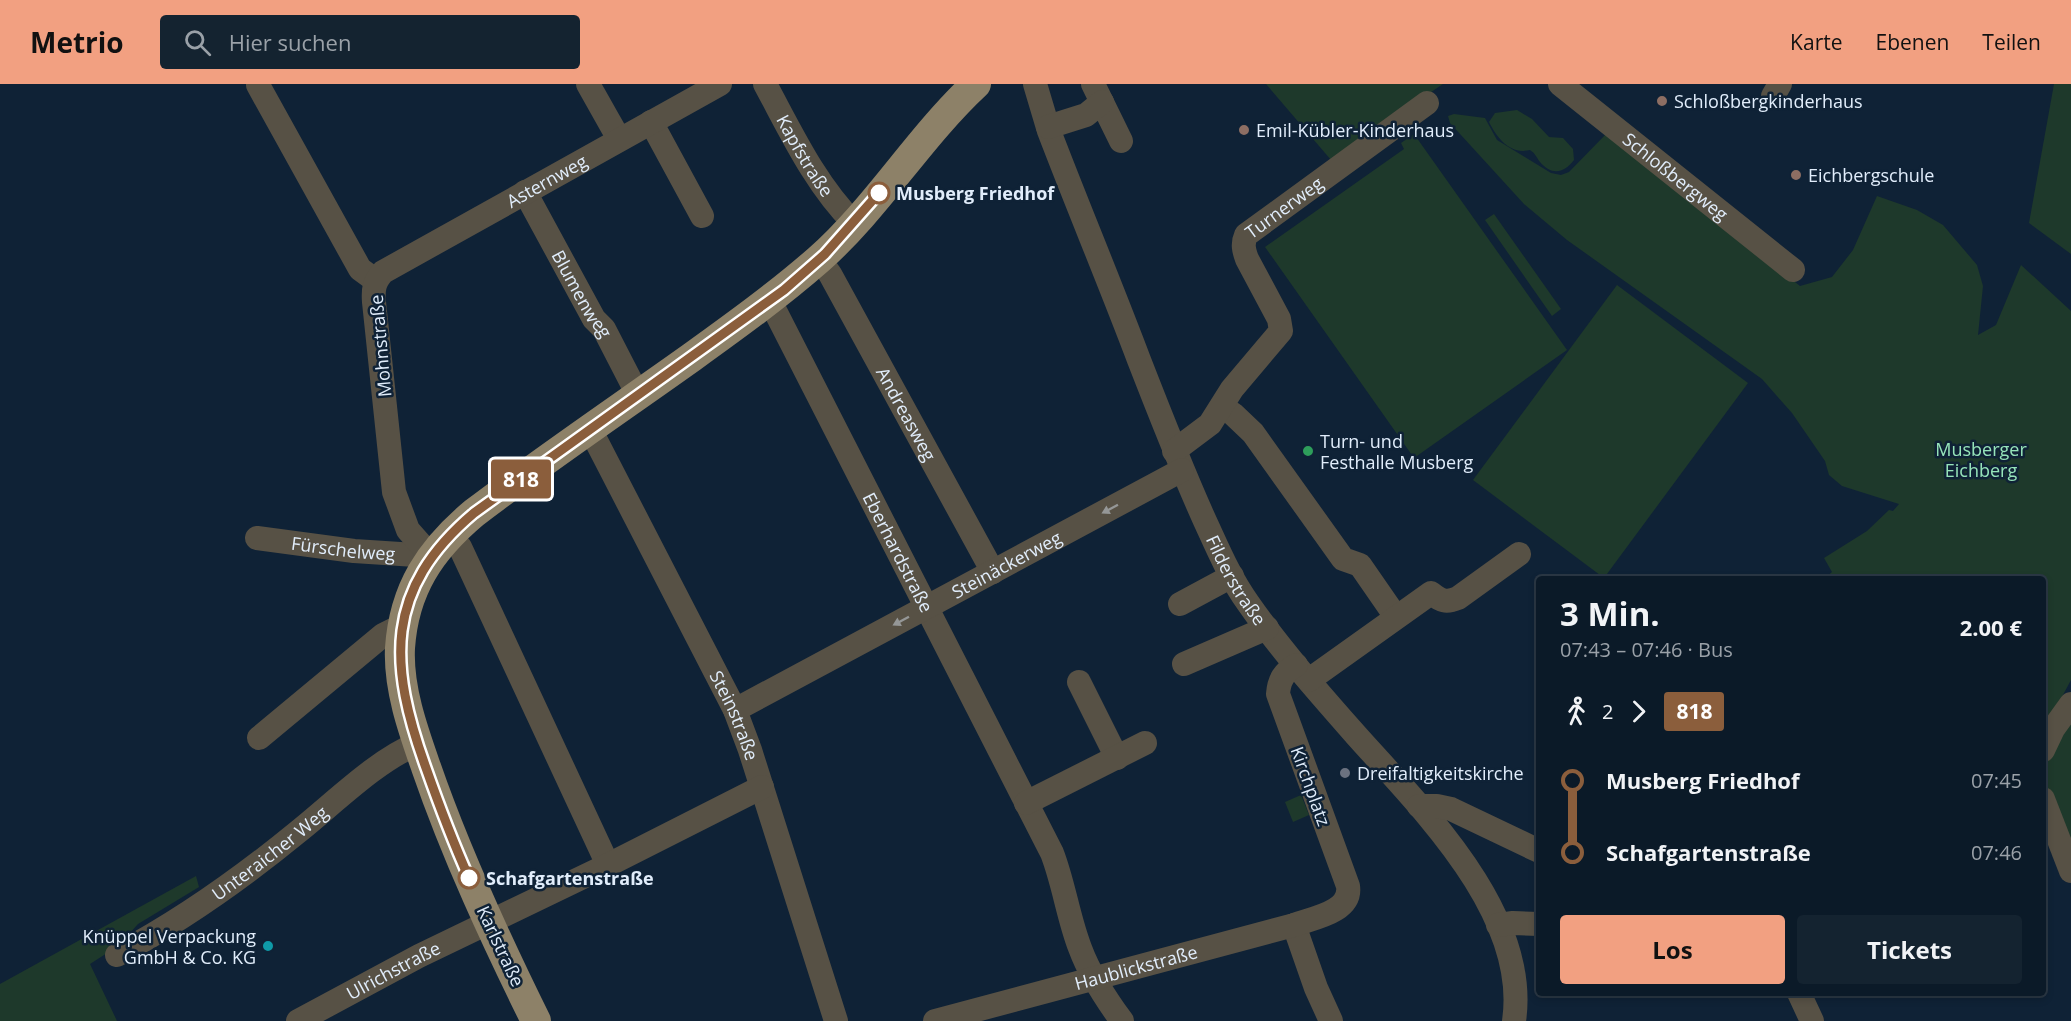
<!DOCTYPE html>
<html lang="de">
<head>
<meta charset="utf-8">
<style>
	:root { --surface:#0b1a28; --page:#142330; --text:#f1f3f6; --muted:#9aa1a8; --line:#2b3845; --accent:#f2a081 }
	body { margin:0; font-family:"Open Sans",sans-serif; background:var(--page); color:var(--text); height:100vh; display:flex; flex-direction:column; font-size:22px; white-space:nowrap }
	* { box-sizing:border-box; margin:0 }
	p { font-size:20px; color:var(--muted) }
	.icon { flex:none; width:33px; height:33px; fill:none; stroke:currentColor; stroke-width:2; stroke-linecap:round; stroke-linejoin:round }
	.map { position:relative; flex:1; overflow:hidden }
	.details { position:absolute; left:1536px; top:492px; width:510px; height:420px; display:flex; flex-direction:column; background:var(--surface); border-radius:6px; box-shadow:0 3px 9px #0003,0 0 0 2px var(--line) }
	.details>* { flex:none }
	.badge { padding:0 12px; border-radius:4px; font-size:21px; line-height:39px }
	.map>.badge { position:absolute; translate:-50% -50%; box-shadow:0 0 0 3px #fff }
	.legs { display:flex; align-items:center; gap:9px; height:66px; padding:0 24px; font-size:20px }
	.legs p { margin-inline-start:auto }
	.overview { display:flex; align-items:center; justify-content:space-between; height:102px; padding:0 24px }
	h1 { font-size:33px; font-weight:700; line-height:45px }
	.primary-button { display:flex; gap:12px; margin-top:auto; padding:12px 24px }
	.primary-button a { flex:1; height:69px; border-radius:6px; background:var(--accent); color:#111; font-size:24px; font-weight:700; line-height:69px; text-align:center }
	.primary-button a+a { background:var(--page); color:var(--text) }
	ul { padding:0 24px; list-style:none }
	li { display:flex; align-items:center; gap:21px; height:72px; font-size:22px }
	li i { display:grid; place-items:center; width:9px; height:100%; margin:0 8px; background:currentColor }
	li i::after { content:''; width:15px; height:15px; margin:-8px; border:4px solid; border-radius:50%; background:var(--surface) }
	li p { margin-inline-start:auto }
	li:first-child i { background:linear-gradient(#0000 50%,currentColor 0) }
	li:last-child i { background:linear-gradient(currentColor 50%,#0000 0) }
	header { display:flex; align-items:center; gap:36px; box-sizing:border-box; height:84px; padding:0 30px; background:var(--accent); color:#111 }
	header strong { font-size:28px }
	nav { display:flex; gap:33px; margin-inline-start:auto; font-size:21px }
	.search { width:420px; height:54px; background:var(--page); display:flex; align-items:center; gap:15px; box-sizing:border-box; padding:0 21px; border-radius:6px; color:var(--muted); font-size:22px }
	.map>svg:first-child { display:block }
	.green { fill:#1e392b }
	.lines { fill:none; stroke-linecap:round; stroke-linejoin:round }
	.minor { stroke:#575145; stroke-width:24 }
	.major { stroke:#8d8168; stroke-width:30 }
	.oneway { fill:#959797 }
	.line-1-casing { stroke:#fff; stroke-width:14 }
	.line-1 { stroke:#8b5e3c; stroke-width:9 }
	.education-dot { fill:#8d6e63; stroke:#0f2236; stroke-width:2 }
	.stop-1-dot { fill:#fff; stroke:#8b5e3c; stroke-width:3 }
	.leisure-dot { fill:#2e9e5b; stroke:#0f2236; stroke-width:2 }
	.worship-dot { fill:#6b7280; stroke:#0f2236; stroke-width:2 }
	.culture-dot { fill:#0f9aa8; stroke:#0f2236; stroke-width:2 }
	.labels { text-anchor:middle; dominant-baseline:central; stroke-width:5; stroke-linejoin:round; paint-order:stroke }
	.poi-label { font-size:18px; fill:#e1edfb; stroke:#0f2236; text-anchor:start }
	.street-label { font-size:18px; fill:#e1edfb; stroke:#0f2236 }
	.stop-label { font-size:18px; font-weight:bold; fill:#e1edfb; stroke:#0f2236; text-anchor:start }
	.park-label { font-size:18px; fill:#96e4ba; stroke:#0f2236 }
</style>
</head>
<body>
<header>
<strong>Metrio</strong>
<div class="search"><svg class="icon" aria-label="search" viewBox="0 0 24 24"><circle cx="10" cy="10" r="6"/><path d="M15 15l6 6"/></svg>Hier suchen</div>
<nav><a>Karte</a><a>Ebenen</a><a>Teilen</a></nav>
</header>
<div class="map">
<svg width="2071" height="937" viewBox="0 0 2071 937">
	<rect width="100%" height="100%" fill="#0f2236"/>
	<g class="green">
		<path d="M1266 0H1443L1331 76Z"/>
		<path d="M2054 0H2071V170L2029 139Z"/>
		<path d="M1517 26 1532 35 1549 53 1563 54 1573 65 1574 76C1564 89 1552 92 1540 78 1536 73 1536 70 1530 66 1510 71 1497 54 1489 38L1495 29Z"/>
		<path d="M1454 30 1485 34 1497 56 1551 89 1561 91 1569 88 1607 49 1800 202 1832 193 1853 166 1877 112 1917 126 1943 141 1977 181 1983 202 1978 251 1996 241 2021 181 2071 227V596L2043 648V495H1824L1832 488 1824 474 1867 447 1889 426 1893 427 1899 420 1842 402 1829 391 1825 377 1792 329 1762 295 1567 156 1524 120 1450 39 1448 32Z"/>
		<path d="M1414 50 1567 266 1414 374 1265 163 1404 65 1401 59Z"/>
		<path d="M1494 130 1561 225 1552 232 1485 136Z"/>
		<path d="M1617 201 1748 299 1604 494 1473 396Z"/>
		<path d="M2071 624V772L2049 712 2044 677Z"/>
		<path d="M1301 711 1309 731 1293 738 1285 718Z"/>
		<path d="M196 792 199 803 138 840 118 862 90 880 117 937H0V900Z"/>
	</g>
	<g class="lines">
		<g class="minor">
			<path d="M588 0 619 55"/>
			<path id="s1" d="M765 0C791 48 815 100 854 139"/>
			<path id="s2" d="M1035 0 1049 47C1078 123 1110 199 1139 276 1160 330 1181 384 1205 437 1218 465 1230 494 1248 519 1280 565 1318 608 1355 650 1420 723 1530 829 1514 937"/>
			<path d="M1093 0 1121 57"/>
			<path id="s3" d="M1560 0 1793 186"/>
			<path d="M258 1 360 185 375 196"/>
			<path d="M1773 12 1780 0"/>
			<path d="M651 38 702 132"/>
			<path d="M1048 43 1086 31 1102 18"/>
			<path id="s4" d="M525 108 594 235 604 245 638 311"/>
			<path id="s5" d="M819 175 830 190 993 488"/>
			<path id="s6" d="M770 217 1052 769C1064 800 1068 833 1080 864 1090 891 1105 914 1122 937"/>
			<path d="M1222 323 1233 330 1253 349 1343 475 1360 481 1396 533"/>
			<path id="s7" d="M590 345 735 626 750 666 836 937"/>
			<path id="s8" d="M1174 367 1210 340 1232 305 1281 247 1279 235 1247 175C1244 167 1242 160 1246 151L1427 19"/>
			<path id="s9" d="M257 454 354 467 431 472"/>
			<path d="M460 463 608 781"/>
			<path id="s10" d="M431 472 408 446 394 408 374 218C373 205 374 198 383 188L720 0"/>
			<path d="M1180 520 1232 492"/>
			<path d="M1184 580 1267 544"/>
			<path d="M1309 596 1431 509C1441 517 1446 519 1458 514L1519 470"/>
			<path d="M1079 598 1117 674"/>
			<path id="s11" d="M735 626 1182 386"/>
			<path d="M259 654 383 551 395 545 403 546"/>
			<path d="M2043 666 2053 645 2071 620"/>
			<path d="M2043 715 2071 787"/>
			<path d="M1026 719 1145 659"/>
			<path d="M1419 722H1437L1451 725 1539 767"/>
			<path d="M1294 841 1316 904 1331 937"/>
			<path d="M1498 841 1513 839 1539 840"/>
			<path id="s12" d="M117 871C181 837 243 793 299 747 334 719 377 676 417 660"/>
			<path d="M1799 909 1812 937"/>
			<path id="s13" d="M298 937 419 872 608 781 762 703"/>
			<path id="s14" d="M935 937 1294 841C1313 834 1352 828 1348 802L1278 610C1279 596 1284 588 1296 581"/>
		</g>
		<path class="major" d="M536 937C495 854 456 770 426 683 413 646 398 604 400 564 404 505 430 466 474 429 545 375 619 325 692 273 735 242 778 211 818 176 877 124 918 54 976 0"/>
	</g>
	<defs><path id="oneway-solid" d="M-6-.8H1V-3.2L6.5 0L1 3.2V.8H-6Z" transform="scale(1.5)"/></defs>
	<g class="oneway">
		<use href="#oneway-solid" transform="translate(1110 425) rotate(152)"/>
		<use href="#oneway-solid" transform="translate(901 537) rotate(152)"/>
	</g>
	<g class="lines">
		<defs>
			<path id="line-1" d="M469 794C453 758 439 721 426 684 389 581 383 506 474 429L784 206 825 170 879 109"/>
		</defs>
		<use href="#line-1" class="line-1-casing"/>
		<use href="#line-1" class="line-1"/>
	</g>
	<g class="education-dot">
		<circle cx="1662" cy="17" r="6"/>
		<circle cx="1244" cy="46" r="6"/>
		<circle cx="1796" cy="91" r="6"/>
	</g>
	<g class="stop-1-dot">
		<circle cx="879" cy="109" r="10"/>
		<circle cx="469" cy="794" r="10"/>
	</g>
	<circle class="leisure-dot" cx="1308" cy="367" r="6"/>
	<circle class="worship-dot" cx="1345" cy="689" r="6"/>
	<circle class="culture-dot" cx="268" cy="862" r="6"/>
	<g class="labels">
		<g class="poi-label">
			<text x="1674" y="17">Schloßbergkinderhaus</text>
			<text x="1256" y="46">Emil-Kübler-Kinderhaus</text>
			<text x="1808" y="91">Eichbergschule</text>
			<text x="1320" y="357">Turn- und<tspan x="1320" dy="21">Festhalle Musberg</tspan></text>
			<text x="1357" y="689">Dreifaltigkeitskirche</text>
			<text x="256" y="852" text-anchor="end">Knüppel Verpackung<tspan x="256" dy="21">GmbH &amp; Co. KG</tspan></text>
		</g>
		<g class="street-label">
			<text stroke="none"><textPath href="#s1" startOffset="82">Kapfstraße</textPath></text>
			<text stroke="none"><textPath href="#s3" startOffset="148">Schloßbergweg</textPath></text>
			<text stroke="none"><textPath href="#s10" startOffset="486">Asternweg</textPath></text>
			<text stroke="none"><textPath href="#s8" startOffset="314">Turnerweg</textPath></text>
			<text stroke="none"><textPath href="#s4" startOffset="117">Blumenweg</textPath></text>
			<text transform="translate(380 262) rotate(-95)">Mohnstraße</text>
			<text stroke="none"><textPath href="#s5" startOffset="178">Andreasweg</textPath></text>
			<text stroke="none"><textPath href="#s9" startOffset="87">Fürschelweg</textPath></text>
			<text stroke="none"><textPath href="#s6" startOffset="282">Eberhardstraße</textPath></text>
			<text stroke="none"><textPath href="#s11" startOffset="308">Steinäckerweg</textPath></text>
			<text stroke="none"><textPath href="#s2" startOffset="536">Filderstraße</textPath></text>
			<text stroke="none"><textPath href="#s7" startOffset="321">Steinstraße</textPath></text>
			<text transform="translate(1311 702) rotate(70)">Kirchplatz</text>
			<text stroke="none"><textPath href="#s12" startOffset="184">Unteraicher Weg</textPath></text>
			<text transform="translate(501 862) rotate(65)">Karlstraße</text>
			<text stroke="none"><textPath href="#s14" startOffset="208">Haublickstraße</textPath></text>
			<text stroke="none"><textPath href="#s13" startOffset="108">Ulrichstraße</textPath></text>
		</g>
		<g class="stop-label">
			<text x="896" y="109">Musberg Friedhof</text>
			<text x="486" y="794">Schafgartenstraße</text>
		</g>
		<g class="park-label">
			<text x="1981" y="365">Musberger<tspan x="1981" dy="21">Eichberg</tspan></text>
		</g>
	</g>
</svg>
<b class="badge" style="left:521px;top:395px;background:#8b5e3c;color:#fff">818</b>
<section class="details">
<div class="overview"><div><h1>3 Min.</h1><p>07:43 – 07:46 · Bus</p></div><b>2.00 €</b></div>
<div class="legs"><svg class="icon" aria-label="walk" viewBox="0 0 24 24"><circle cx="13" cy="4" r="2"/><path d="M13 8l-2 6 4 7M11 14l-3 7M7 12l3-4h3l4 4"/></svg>2<svg class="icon" aria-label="forward" viewBox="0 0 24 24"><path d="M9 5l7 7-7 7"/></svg><b class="badge" style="background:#8b5e3c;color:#fff">818</b></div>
<ul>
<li><i style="color:#8b5e3c"></i><b>Musberg Friedhof</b><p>07:45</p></li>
<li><i style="color:#8b5e3c"></i><b>Schafgartenstraße</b><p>07:46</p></li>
</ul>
<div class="primary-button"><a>Los</a><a>Tickets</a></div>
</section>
</div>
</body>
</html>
